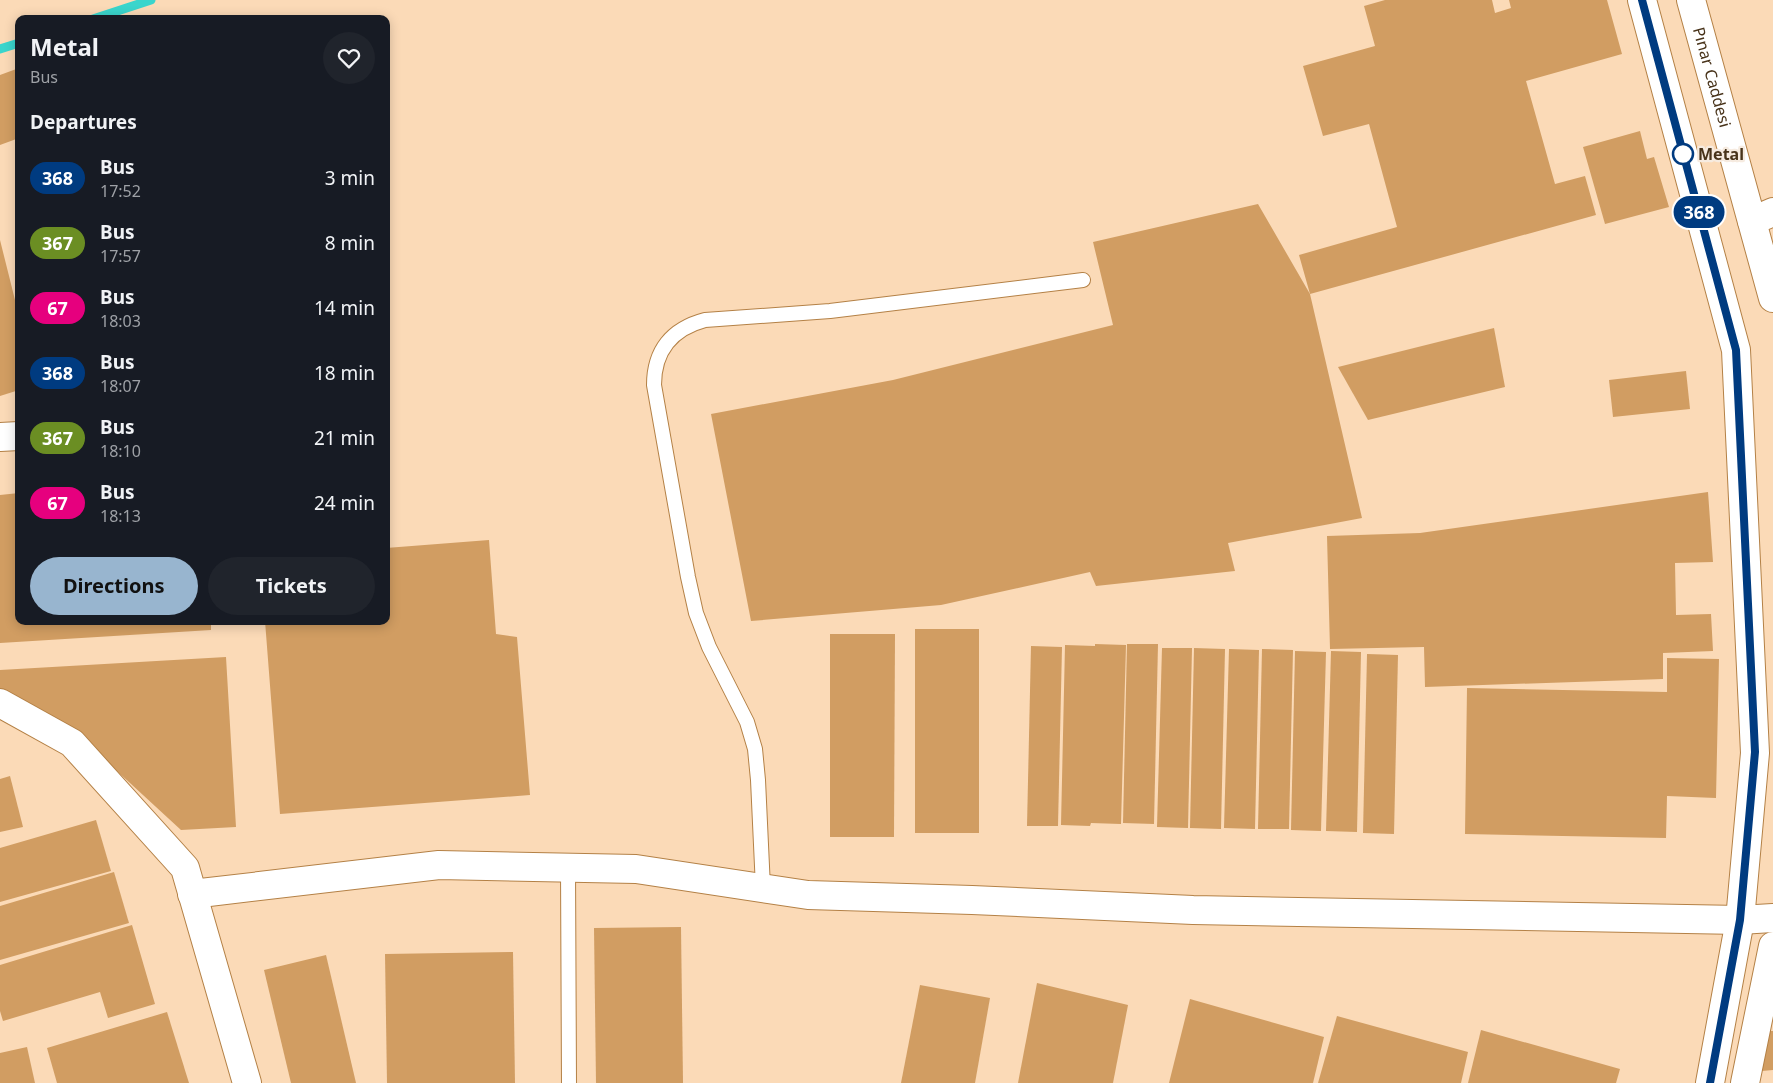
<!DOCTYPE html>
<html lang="en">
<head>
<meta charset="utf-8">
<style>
	:root { --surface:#171b24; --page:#20242c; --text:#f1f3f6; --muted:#9ea1a6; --accent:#98b5cf }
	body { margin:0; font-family:"Noto Sans",sans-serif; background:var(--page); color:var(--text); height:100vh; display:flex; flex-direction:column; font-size:19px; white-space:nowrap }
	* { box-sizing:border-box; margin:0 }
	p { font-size:16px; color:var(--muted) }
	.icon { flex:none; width:28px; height:28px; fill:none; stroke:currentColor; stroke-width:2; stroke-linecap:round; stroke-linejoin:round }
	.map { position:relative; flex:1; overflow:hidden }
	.sheet { position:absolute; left:15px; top:15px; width:375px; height:610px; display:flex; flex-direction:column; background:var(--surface); border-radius:10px; box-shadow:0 2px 12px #0003 }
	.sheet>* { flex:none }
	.badge { padding:0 10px; border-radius:16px; font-size:18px; line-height:32px }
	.map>.badge { position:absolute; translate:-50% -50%; box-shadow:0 0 0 2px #fff }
	h2 { padding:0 15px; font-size:19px; line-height:45px }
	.round { display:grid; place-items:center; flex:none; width:52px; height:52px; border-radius:26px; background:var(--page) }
	.summary { display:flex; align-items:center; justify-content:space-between; height:85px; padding:0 15px }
	h1 { font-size:24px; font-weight:700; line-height:38px }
	.button { display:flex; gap:10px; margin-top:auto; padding:10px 15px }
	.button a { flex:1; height:58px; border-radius:30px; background:var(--accent); color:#111; font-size:20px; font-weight:700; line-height:58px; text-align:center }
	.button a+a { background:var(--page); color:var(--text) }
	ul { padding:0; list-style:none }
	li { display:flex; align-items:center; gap:15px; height:65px; padding:0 15px }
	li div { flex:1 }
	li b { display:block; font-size:19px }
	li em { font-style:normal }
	li .badge { min-width:55px; font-weight:700; text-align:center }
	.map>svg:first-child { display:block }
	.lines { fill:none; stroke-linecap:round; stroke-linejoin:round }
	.stream { stroke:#3ad5cc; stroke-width:9 }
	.building { fill:#d19d62 }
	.service-casing { stroke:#b48146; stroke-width:16 }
	.minor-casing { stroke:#b48146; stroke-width:30 }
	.secondary-casing { stroke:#b48146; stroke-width:30 }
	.service { stroke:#fff; stroke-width:14 }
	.minor { stroke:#fff; stroke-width:28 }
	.secondary { stroke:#fff; stroke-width:28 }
	.line-casing { stroke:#fff; stroke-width:11 }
	.line { stroke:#003b80; stroke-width:8 }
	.stop-dot { fill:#fff; stroke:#003b80; stroke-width:2.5 }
	.labels { text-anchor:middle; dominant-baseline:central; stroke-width:4.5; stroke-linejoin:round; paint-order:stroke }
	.street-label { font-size:16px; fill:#48331a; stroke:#f6ebe0 }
	.stop-label { font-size:16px; font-weight:bold; fill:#48331a; stroke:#f6ebe0; text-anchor:start }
</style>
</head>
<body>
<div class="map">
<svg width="1773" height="1083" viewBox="0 0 1773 1083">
	<rect width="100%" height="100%" fill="#fbdab7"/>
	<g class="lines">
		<g class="stream">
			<path d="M93 19 151 0"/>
			<path d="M0 49 19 43"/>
		</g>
	</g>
	<g class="building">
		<path d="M1385 0H1492L1495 13 1511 8 1509 0H1607L1622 54 1526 81 1555 184 1585 176 1596 215 1310 294 1299 255 1397 227 1369 124 1323 136 1303 66 1375 46 1364 6Z"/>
		<path d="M19 68V138L0 145V75Z"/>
		<path d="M1640 131 1647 159 1654 157 1669 207 1605 224 1583 147Z"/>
		<path d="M1258 204 1310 294 1362 518 1228 543 1235 571 1096 586 1090 572 941 605 751 621 711 414 893 380 1113 325 1093 242Z"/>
		<path d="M0 240 19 316V390L0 396Z"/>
		<path d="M1494 328 1505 387 1368 420 1338 367Z"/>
		<path d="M1686 371 1690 409 1613 417 1609 380Z"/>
		<path d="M1708 492 1713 562 1675 563 1676 615 1711 614 1713 651 1663 653V679L1425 687 1424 647 1330 649 1327 536 1420 533Z"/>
		<path d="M19 493V621H211V630L0 643V495Z"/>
		<path d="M489 540 496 634 517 637 530 795 280 814 265 621H386V548Z"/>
		<rect x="915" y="629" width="64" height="204"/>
		<path d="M830 634H895L894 837H830Z"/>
		<path d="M1095 644 1126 645 1121 824 1091 823 1090 826 1061 825 1065 645 1095 646Z"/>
		<path d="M1127 644H1158L1154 824 1123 823Z"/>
		<path d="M1031 646 1062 647 1058 826H1027Z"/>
		<path d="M1162 648H1192L1188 828 1157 827Z"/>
		<path d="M1194 648 1225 649 1221 829 1190 828Z"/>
		<path d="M1229 649 1259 650 1255 829 1224 828Z"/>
		<path d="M1262 649 1293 650 1289 829H1258Z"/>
		<path d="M1295 651 1326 652 1321 831 1291 830Z"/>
		<path d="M1331 651 1361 652 1357 832 1326 831Z"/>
		<path d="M1367 654 1398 655 1394 834 1363 833Z"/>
		<path d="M226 657 236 827 181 830 80 737 0 695V670Z"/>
		<path d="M1667 658 1719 659 1716 798 1667 796 1666 838 1465 834 1467 688 1667 692Z"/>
		<path d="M10 776 23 827 0 832V779Z"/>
		<path d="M96 820 111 871 0 902V848Z"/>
		<path d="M114 872 129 923 0 960V906Z"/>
		<path d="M132 925 155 1004 108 1018 100 992 3 1021 0 1011V965Z"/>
		<path d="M681 927 683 1083H596L594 928Z"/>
		<path d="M513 952 515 1083H387L385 954Z"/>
		<path d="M326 955 356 1083H291L264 970Z"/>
		<path d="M1037 983 1128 1005 1113 1083H1018Z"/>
		<path d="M920 985 990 998 975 1083H901Z"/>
		<path d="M1190 999 1324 1037 1313 1083H1169Z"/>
		<path d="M167 1012 189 1083H57L47 1048Z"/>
		<path d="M1337 1016 1468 1052 1461 1083H1318Z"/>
		<path d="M1481 1030 1620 1069 1616 1083H1468Z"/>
		<path d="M1759 1031H1773V1070L1762 1071Z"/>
		<path d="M27 1047 35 1083H0V1053Z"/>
	</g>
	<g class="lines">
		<defs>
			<g id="service">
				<path d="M568 867 569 1083"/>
				<path d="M763 888 758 780 755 749 747 722 709 647 696 613 688 577 654 385C654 351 671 329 705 320L830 311 1083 280"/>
			</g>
			<g id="minor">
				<path d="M1752 221 1773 212"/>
				<path d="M0 437 19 436"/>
				<path d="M0 703 72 743 185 868 247 1083"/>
				<path d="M192 894 439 865 636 869 808 895 972 900 1193 910 1740 920 1773 918"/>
			</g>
			<g id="secondary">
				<path d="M1642 0 1736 350 1755 753 1740 920 1710 1083"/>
				<path id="s1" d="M1691 0 1773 298"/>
				<path d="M1745 1083 1773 946"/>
			</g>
		</defs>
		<use href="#service" class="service-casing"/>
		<use href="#minor" class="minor-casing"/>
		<use href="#secondary" class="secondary-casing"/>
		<use href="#service" class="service"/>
		<use href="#minor" class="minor"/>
		<use href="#secondary" class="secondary"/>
	</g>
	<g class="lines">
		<defs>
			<path id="line" d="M1642 0 1736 350 1755 752 1740 920 1710 1083"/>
		</defs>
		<use href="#line" class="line-casing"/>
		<use href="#line" class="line"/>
	</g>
	<circle class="stop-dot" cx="1683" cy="154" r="10"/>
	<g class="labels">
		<g class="street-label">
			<text stroke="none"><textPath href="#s1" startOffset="80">Pınar Caddesi</textPath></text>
		</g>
		<g class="stop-label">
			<text x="1698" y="154">Metal</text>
		</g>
	</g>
</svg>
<b class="badge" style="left:1699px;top:212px;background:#003b80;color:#fff">368</b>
<section class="sheet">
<div class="summary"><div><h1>Metal</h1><p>Bus</p></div><a class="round"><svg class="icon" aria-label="heart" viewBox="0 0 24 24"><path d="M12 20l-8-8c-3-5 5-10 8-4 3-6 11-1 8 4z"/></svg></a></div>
<h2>Departures</h2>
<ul>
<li><span class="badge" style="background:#003b80;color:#fff">368</span><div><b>Bus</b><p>17:52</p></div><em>3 min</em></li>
<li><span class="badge" style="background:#6b8e23;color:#fff">367</span><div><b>Bus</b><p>17:57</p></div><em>8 min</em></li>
<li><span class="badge" style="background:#e6007e;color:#fff">67</span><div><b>Bus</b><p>18:03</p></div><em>14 min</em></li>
<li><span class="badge" style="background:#003b80;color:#fff">368</span><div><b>Bus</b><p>18:07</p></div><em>18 min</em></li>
<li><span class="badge" style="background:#6b8e23;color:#fff">367</span><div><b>Bus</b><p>18:10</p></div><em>21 min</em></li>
<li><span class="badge" style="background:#e6007e;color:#fff">67</span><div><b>Bus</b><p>18:13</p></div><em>24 min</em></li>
</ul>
<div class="button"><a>Directions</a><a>Tickets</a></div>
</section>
</div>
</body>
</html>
